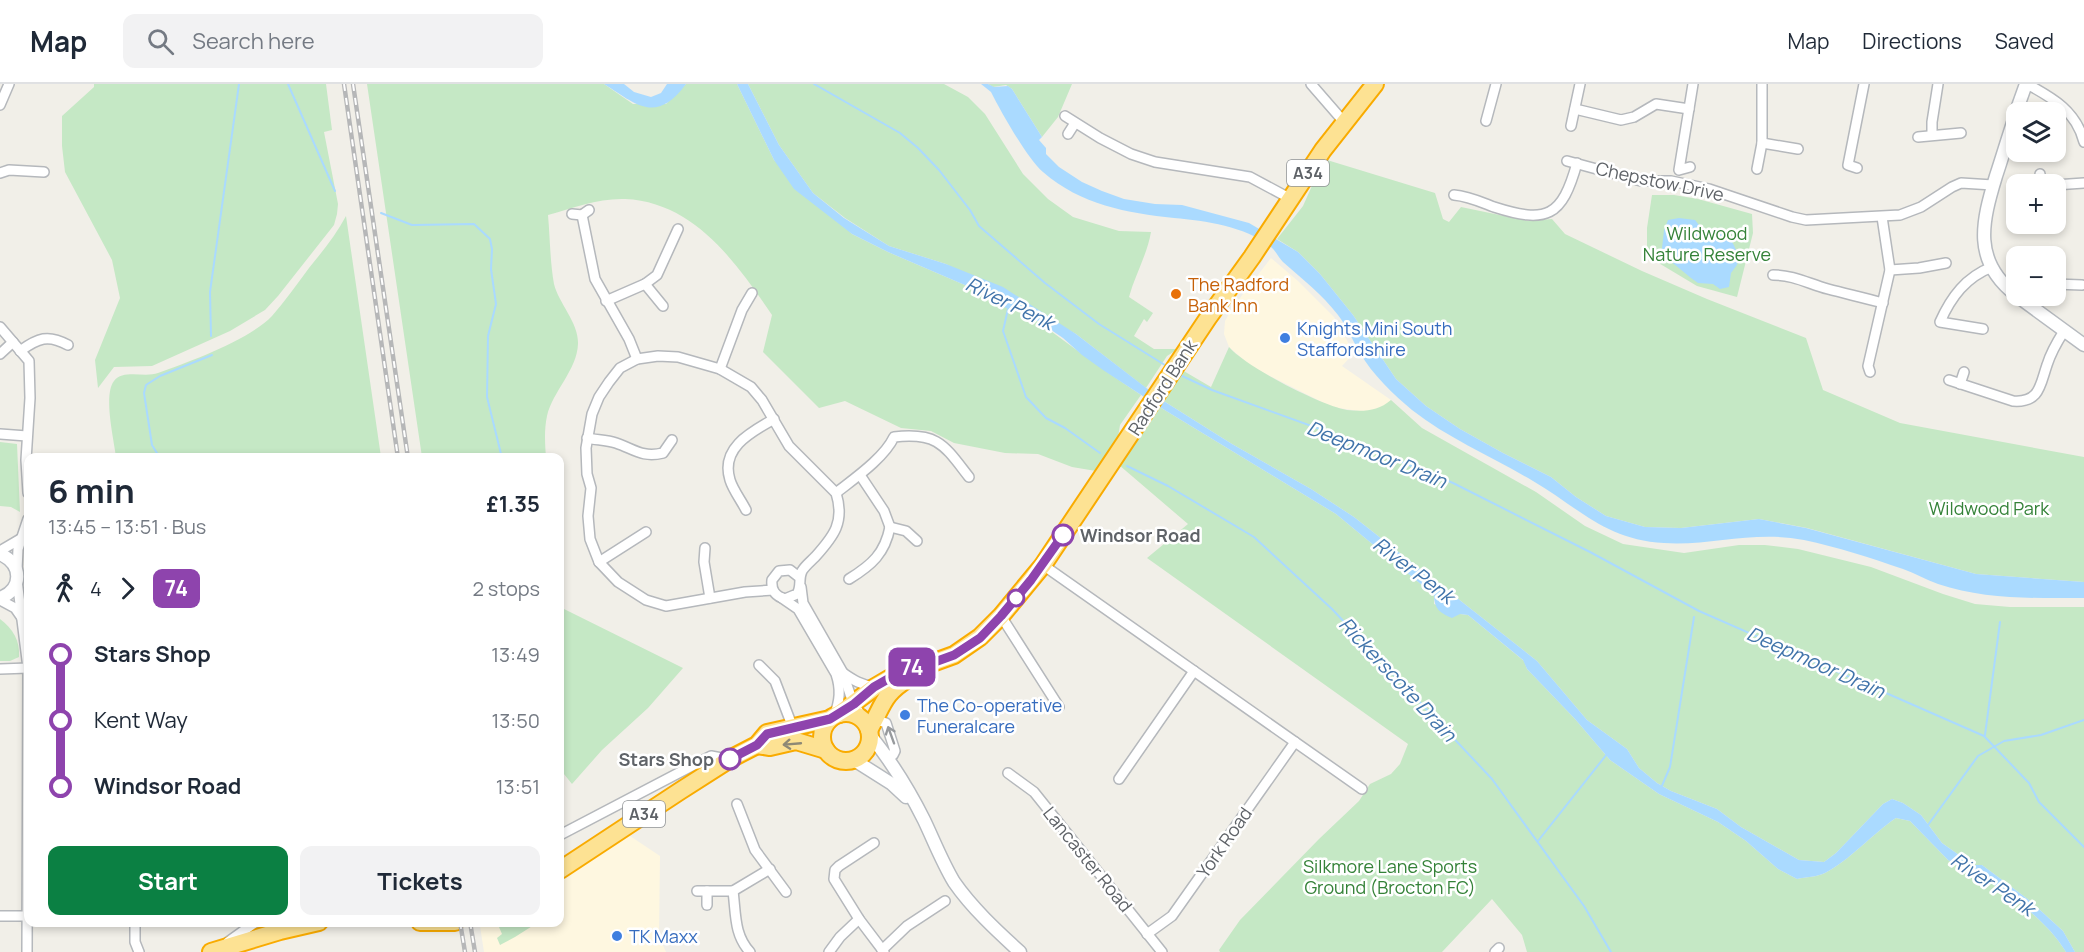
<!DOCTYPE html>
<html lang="en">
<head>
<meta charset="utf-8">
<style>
	:root { --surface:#fff; --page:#f2f2f3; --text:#1f2937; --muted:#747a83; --line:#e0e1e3; --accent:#0b8043 }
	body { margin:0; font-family:Manrope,sans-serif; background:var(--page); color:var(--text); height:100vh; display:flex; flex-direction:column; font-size:22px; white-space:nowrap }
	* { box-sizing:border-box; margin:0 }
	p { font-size:20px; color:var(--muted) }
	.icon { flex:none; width:33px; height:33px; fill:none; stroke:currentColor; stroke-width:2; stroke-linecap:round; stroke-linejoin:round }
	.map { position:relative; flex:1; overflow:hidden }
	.drawer { position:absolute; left:24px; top:369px; width:540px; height:474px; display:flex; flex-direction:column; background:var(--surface); border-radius:12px; box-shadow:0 3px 9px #0003 }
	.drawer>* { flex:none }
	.badge { padding:0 12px; border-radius:9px; font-size:21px; line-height:39px }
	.buttons { position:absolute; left:2006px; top:18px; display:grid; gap:12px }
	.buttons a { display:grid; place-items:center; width:60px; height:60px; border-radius:12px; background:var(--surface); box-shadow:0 3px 9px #0003; font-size:30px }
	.map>.badge { position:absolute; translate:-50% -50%; box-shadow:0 0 0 3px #fff }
	.legs { display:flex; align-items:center; gap:9px; height:66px; padding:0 24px; font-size:20px }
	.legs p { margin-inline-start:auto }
	.headline { display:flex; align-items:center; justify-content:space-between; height:102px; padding:0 24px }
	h1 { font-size:33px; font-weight:700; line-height:45px }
	.button { display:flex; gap:12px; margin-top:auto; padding:12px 24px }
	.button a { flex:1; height:69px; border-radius:12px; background:var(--accent); color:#fff; font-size:24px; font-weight:700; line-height:69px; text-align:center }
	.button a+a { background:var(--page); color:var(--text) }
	ul { padding:0 24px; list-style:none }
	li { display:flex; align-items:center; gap:21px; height:66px; font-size:22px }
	li i { display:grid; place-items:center; width:9px; height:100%; margin:0 8px; background:currentColor }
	li i::after { content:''; width:15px; height:15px; margin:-8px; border:4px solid; border-radius:50%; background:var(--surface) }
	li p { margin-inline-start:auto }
	li:first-child i { background:linear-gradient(#0000 50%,currentColor 0) }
	li:last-child i { background:linear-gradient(currentColor 50%,#0000 0) }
	header { display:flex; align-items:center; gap:36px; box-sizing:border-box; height:84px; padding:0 30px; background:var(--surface); border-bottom:2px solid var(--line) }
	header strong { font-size:28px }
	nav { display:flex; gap:33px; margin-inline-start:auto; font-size:21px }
	.search { width:420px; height:54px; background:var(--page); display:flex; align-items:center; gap:15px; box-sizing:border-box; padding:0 21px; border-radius:12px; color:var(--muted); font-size:22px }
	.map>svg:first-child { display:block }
	.commercial { fill:#fef7e0 }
	.green { fill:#c5e8c5 }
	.water { fill:#aadaff }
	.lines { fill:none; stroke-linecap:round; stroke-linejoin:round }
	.stream { stroke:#aadaff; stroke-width:2 }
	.street-casing { stroke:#b5b8bc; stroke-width:12 }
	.secondary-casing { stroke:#b6babf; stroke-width:15 }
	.highway-casing { stroke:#f9ab00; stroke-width:20 }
	.street { stroke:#fff; stroke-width:9 }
	.secondary { stroke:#fff; stroke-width:12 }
	.highway { stroke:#fde293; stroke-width:16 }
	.rail-casing { stroke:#b6b7b8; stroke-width:4.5 }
	.rail { stroke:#fff; stroke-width:2; stroke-dasharray:7; stroke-linecap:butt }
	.oneway { stroke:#979a9d }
	.oneway2 { stroke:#8e8975 }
	.line-1-casing { stroke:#fff; stroke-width:14 }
	.line-1 { stroke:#8e44ad; stroke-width:9 }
	.food-dot { fill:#e8710a; stroke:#fff; stroke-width:2 }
	.shop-dot { fill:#3f7fe0; stroke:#fff; stroke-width:2 }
	.stop-1-dot { fill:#fff; stroke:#8e44ad; stroke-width:3 }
	.labels { text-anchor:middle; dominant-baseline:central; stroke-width:5; stroke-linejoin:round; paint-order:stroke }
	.shield { fill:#fff; stroke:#8f9295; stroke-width:1.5 }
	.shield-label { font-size:16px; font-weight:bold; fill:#5f6368 }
	.street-label { font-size:18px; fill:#5f6368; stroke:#fff }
	.park-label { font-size:18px; fill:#348238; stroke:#fff }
	.food-label { font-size:18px; fill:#c56008; stroke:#fff; text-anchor:start }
	.shop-label { font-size:18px; fill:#366cbe; stroke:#fff; text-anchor:start }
	.stop-label { font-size:18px; font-weight:bold; fill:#5f6368; stroke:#fff; text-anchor:start }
	.water-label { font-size:20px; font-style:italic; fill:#4174aa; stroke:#fff }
</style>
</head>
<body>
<header>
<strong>Map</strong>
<div class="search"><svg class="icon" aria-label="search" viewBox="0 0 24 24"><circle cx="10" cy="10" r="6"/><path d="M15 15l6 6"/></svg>Search here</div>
<nav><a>Map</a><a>Directions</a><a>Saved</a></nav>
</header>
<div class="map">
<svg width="2084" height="868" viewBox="0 0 2084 868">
	<rect width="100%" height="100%" fill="#f1efe8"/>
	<g class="commercial">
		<path d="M1271 174 1298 197 1334 233 1354 269 1342 282 1391 316 1385 322 1373 327H1359L1332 323 1252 283 1229 263 1224 250 1225 237 1233 223Z"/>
		<path d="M627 750 660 772 659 853 666 868H484L480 842 485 838H560V794Z"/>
	</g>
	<g class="green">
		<path d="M94 0H326L332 46 324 48 338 120 337 130 334 141 278 212 265 226 230 247 152 282 114 283 98 304 95 276 120 214 112 176 65 88 62 62V32L94 3Z"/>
		<path d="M367 0H604L633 20H666L686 0H737L774 76 852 150 888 168 981 208 1006 216 1011 226 1017 223C1059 252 1098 283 1141 311L1120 341 1117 359 1096 387 1072 383 1038 370 1005 369 954 359 931 347 901 344 845 317 819 324 763 268 772 231C737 180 695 118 625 115 599 114 573 124 548 131 550 153 550 178 554 200 559 220 579 239 578 260 577 286 553 307 547 332 544 346 545 360 546 373H422Z"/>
		<path d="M748 0H944L968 13 985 30 1023 90 1048 115 1073 133 1119 147 1151 148C1147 171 1135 191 1129 213L1153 229 1147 238 1144 235 1134 252 1154 265H1178L1167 272 1146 304 1076 250 946 180 889 162 845 134 813 109 779 61Z"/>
		<path d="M988 0H1072L1058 33 1042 53 1012 5 1006 1 993 3Z"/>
		<path d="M1327 76 1435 109 1443 135 1449 138 1461 123 1529 137 1552 135 1565 150 1642 187 1707 215 1806 254 1823 306 1900 339 2084 373V498L1976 490 1807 444 1759 435 1681 444 1645 443 1606 432 1576 413 1551 393 1503 369 1460 345 1426 322 1396 295 1353 231 1320 190 1298 168 1277 155 1303 122 1315 95Z"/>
		<path d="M1652 111H1674L1698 115 1752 130 1753 149 1737 213 1697 202 1647 172V144Z"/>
		<path d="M346 132 381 373H116C114 356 103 311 114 297 123 285 145 294 158 289 189 278 249 256 272 232 285 217 297 200 309 184 322 168 336 151 346 132Z"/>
		<path d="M1229 263C1246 283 1322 322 1347 326 1364 328 1378 327 1391 316L1422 344 1536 408 1585 442 1623 460 1684 469 1739 461H1765L1798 465 1871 483 1943 510 1975 520 2010 523H2084V868H2075L2063 847 2029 816 1982 781H1973L1942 759 1921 731 1903 719 1892 715 1883 720 1836 769 1824 778 1799 776 1741 743 1717 725 1671 707 1657 699 1639 684 1627 665 1587 636 1537 577 1354 433 1311 405 1232 360 1162 316 1182 286 1211 303Z"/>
		<path d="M1158 322 1336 430 1434 511V520L1460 530 1468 531 1524 577 1527 585 1575 635 1610 676 1659 710 1718 738 1746 757 1778 785 1797 795C1806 793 1817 793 1825 789 1849 777 1872 750 1896 734L1910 737 1948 776 1968 787 1977 789C2010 812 2044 833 2066 868H1527L1522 851 1492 815 1442 868H1220L1219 866 1240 836 1319 755 1359 717 1370 700 1391 690 1400 680 1408 660 1147 474 1188 440 1119 381Z"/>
		<path d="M0 358 17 360 20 428 11 423 0 422Z"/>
		<path d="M560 515 562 524 683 584 648 624 602 666 572 700 560 685Z"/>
		<path d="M0 535C13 545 20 556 19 573L10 577H0Z"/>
		<path d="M507 839V838L537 839 515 853 500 861 497 854 502 850 499 843Z"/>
	</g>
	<g class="water">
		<path d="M604 0H624L634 8 651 13 661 9 667 0H686C656 41 636 20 604 0Z"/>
		<path d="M737 0H748L779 61 813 109 844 134 889 162 946 180 1003 203 1076 250 1162 316 1232 360 1311 405 1354 433 1537 577 1587 636 1627 665 1639 684 1657 699 1671 707 1717 725 1741 743 1799 776 1824 778 1836 769 1883 720 1892 715 1903 719 1921 731 1942 759 1973 781H1982L2029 816 2063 847 2075 868H2066C2044 833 2010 812 1977 789L1968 787 1948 776 1910 737 1896 734C1872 750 1849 777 1825 789 1817 793 1806 793 1797 795L1778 785 1746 757 1718 738 1659 710 1610 676 1575 635 1527 585 1523 576 1468 531 1460 530 1452 534C1440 529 1434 525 1434 511L1336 430 1158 322 1103 286 1082 271 1063 254 1017 223 1011 226 1004 223 1006 216 981 208 888 168 852 150 794 105 774 76Z"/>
		<path d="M981 0H988L994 3 1008 2 1012 5 1042 53 1039 56 1046 64V70L1059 83 1082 98 1102 107 1124 115 1155 120 1182 121 1249 139 1298 168 1320 190 1353 231 1396 295 1426 322 1460 345 1503 369 1551 393 1576 413 1606 432 1645 443 1681 444 1759 435 1806 444 1976 490 2084 498V514C2036 514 1985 516 1938 500 1926 496 1915 489 1903 485 1871 474 1837 463 1804 456 1754 446 1712 462 1664 459 1606 456 1579 424 1533 397 1493 373 1449 355 1412 326 1394 311 1372 290 1360 269 1353 257 1347 243 1338 231 1322 210 1302 195 1283 178 1278 173 1276 167 1271 163 1245 142 1206 137 1174 134 1127 129 1081 121 1043 88 1027 74 1001 28 991 8Z"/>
		<path d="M1679 134 1695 136 1703 146 1713 145C1718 150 1720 149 1726 152 1733 155 1736 167 1739 173L1737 181 1731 189 1729 203 1720 205 1713 200 1698 199 1691 194 1663 171 1662 164 1664 146 1668 136Z"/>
	</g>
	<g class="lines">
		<g class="stream">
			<path d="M288 0 335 107"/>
			<path d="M814 0 900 49 918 64 939 86 970 126 979 142 1045 199 1099 240 1168 283"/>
			<path d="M381 129 412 141 474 140 490 155 492 165 491 185 496 220 488 252 487 313 502 374"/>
			<path d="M1008 225 1003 247 1026 313 1046 334 1065 344 1100 369"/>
			<path d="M211 252 210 208 239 0"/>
			<path d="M1178 290 1212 306 1328 348 1453 399 1590 468 1699 527 1984 652 2029 699 2039 718 2084 763"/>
			<path d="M160 374 152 361 144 309 146 301 160 292 212 271"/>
			<path d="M1127 382 1168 402 1254 453 1332 525 1492 695 1584 822 1611 868"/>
			<path d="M1985 651 2000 538"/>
			<path d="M1661 704 1670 683 1694 533"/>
			<path d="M1928 741 1978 672 2004 657 2041 651 2084 636"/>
			<path d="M1538 757 1607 670"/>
		</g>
		<defs>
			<g id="street">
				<path d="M1311 0 1344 38"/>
				<path d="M2027 0C2053 14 2076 27 2084 58"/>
				<path d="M0 21 9 0"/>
				<path d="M1575 25 1621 36 1634 33 1656 20 1689 25"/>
				<path d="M1065 32 1100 54 1131 70 1155 78 1250 93 1291 115"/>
				<path d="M1486 37 1496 0"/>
				<path d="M1571 42 1580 0"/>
				<path d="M1068 50 1075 39"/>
				<path d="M1932 51V38L1938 0"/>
				<path d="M1918 53 1961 49"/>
				<path d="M1762 59 1798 65"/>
				<path d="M1567 77 1641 97H1671L1709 105 1792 133 1806 136 1900 131 1921 123 1952 103 1961 99 1993 101"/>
				<path d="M1690 83 1679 86 1693 0"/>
				<path d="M1857 84 1848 81 1864 0"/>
				<path d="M1757 85 1762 59V0"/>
				<path d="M0 89 9 86 44 88"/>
				<path d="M2040 90 2041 100"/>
				<path d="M2055 101 2084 99"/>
				<path d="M1454 111C1468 112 1481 118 1494 123 1547 140 1562 133 1577 79"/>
				<path d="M572 130 582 131 589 126"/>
				<path d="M582 131 595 195 629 255 637 275"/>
				<path d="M1890 186 1919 184 1946 179"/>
				<path d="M1773 191C1794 191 1809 200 1828 205 1847 210 1865 214 1883 219"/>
				<path d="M645 200 663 222"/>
				<path d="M2055 200 2082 201"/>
				<path d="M606 217 645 200 657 191 678 145"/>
				<path d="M0 243 29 277 30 314 26 376 28 409"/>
				<path d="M1983 245 1940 238C1951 213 1966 193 1992 183"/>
				<path d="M20 267C38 254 48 250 68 261"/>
				<path d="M0 270 13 258"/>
				<path d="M720 285 742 226 752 209"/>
				<path d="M1870 288 1868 282 1890 186 1882 133"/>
				<path d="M1949 296 2013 317C2040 319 2040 301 2047 281 2051 268 2057 258 2064 247"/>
				<path d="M1960 300 1964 288"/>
				<path d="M0 350 27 352"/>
				<path d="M587 354C596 356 607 356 616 359 634 365 642 374 663 369L672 356"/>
				<path d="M860 391 884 427 890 443"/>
				<path d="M836 409C855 394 884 374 894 353 938 348 944 361 969 393"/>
				<path d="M746 426C741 416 733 406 730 396 720 364 751 348 774 335"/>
				<path d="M890 443 906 447 917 457"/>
				<path d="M705 464 704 478 710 514"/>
				<path d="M0 467 22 454"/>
				<path d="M599 478 646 448"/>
				<path d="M1043 481 1362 705"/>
				<path d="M17 486 18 465 28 435"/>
				<path d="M849 495C872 481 885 469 890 443"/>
				<path d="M17 496 28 584 27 868"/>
				<path d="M801 503 803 519 843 589 852 616 862 634"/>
				<path d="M773 506 745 508 666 522 646 516 618 498 599 478 590 455 588 432 591 404 587 390 586 364 592 330 599 313 609 298 620 284 637 275 658 272 678 273 720 285 751 303 762 316 789 362 836 409C845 438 834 452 815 473 810 478 805 482 802 487 798 495 802 502 797 510L785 515C775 512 771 506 772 496L779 487 790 486 799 493"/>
				<path d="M782 514 798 525 836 590C841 605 840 617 834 632"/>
				<path d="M0 516 15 524 22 534"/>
				<path d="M1001 532 1059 623"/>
				<path d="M759 581 775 597 793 644"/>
				<path d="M0 585 28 584"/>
				<path d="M843 589C853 596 861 601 875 603"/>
				<path d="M873 640 880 637 886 639 895 667 893 671H886"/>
				<path d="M1008 689 1034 708 1162 868"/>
				<path d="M1119 695 1194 587"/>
				<path d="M737 720 755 766 786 808"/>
				<path d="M560 751 711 672 727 675"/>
				<path d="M874 759 839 782 835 786 834 795 859 835 884 868"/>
				<path d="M697 807H733L770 785"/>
				<path d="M707 807V821"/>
				<path d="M733 807C736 830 734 851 750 868"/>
				<path d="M0 832H27"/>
				<path d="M135 838V858L139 868"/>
				<path d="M1147 850 1172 832 1295 658"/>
				<path d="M228 858 256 838"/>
				<path d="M882 866 907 842 945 817"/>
				<path d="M829 868 840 853 859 835"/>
				<path d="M1495 868 1499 864"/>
			</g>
			<g id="secondary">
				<path d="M2016 28 2026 0"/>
				<path d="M2016 30C2009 50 2003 71 1996 92 1982 138 1972 177 2016 211"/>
				<path d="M2017 212 2084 261"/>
				<path d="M0 470C23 480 23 505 0 514"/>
				<path d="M870 651C891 677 909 706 924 736 934 757 942 778 954 798 972 824 997 847 1020 868"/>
				<path d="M854 676 892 700 906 713"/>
			</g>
			<g id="highway">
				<circle cx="846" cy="653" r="24"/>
				<path d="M839 630 875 603 909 583H921L954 571 980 553 1001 532 1043 481 1208 234 1252 173 1323 66 1375 0"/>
				<path d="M869 646C884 620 882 611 909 594"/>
				<path d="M757 661 770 663 796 657 826 666"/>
				<path d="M560 786 680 707 730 675 757 661 767 649 830 635"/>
				<path d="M420 838H455"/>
				<path d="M211 868 280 847 319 838"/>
			</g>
		</defs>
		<use href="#street" class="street-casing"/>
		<use href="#secondary" class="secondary-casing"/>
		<use href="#highway" class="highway-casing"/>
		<use href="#street" class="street"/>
		<use href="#secondary" class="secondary"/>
		<use href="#highway" class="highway"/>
		<defs>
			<g id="rail">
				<path d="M344 0 398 374"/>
				<path d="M353 0 408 374"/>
				<path d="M460 838 465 868"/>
				<path d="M470 838 475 868"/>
			</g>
		</defs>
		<use href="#rail" class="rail-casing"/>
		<use href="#rail" class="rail"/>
	</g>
	<defs><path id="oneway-shaft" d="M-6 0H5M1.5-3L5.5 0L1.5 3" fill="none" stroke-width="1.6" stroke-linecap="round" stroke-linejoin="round" transform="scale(1.5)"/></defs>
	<use class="oneway" href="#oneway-shaft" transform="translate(891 651) rotate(-110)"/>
	<use class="oneway2" href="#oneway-shaft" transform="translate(792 660) rotate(175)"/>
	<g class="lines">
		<defs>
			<path id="line-1" d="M730 675 757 661 767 650 830 635 854 620 874 603 909 583H921L954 571 980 554 1001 532 1031 496 1063 451"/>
		</defs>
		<use href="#line-1" class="line-1-casing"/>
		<use href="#line-1" class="line-1"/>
	</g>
	<circle class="food-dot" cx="1176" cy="210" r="6"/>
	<g class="shop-dot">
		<circle cx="1285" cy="254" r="6"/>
		<circle cx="905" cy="631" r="6"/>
		<circle cx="617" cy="852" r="6"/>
	</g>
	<g class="stop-1-dot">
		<circle cx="1063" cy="451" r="10"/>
		<circle cx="1016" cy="514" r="8"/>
		<circle cx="730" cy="675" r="10"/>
	</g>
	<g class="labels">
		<g class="shield">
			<rect x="1287" y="76" width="42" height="26" rx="4.5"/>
			<rect x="623" y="717" width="42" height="26" rx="4.5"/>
		</g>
		<g class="shield-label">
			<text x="1308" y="89">A34</text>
			<text x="644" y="730">A34</text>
		</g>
		<g class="street-label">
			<text transform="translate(1660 97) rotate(12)">Chepstow Drive</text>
			<text transform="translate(1162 303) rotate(-57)">Radford Bank</text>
			<text transform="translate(1224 758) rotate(-55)">York Road</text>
			<text transform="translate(1088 775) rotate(51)">Lancaster Road</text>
		</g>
		<g class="park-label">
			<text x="1707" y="149">Wildwood<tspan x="1707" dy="21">Nature Reserve</tspan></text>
			<text x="1989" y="424">Wildwood Park</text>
			<text x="1390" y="782">Silkmore Lane Sports<tspan x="1390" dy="21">Ground (Brocton FC)</tspan></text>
		</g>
		<g class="food-label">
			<text x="1188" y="200">The Radford<tspan x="1188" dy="21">Bank Inn</tspan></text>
		</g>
		<g class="shop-label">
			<text x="1297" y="244">Knights Mini South<tspan x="1297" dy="21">Staffordshire</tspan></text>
			<text x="917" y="621">The Co-operative<tspan x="917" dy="21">Funeralcare</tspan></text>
			<text x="629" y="852">TK Maxx</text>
		</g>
		<g class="stop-label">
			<text x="1080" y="451">Windsor Road</text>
			<text x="714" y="675" text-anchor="end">Stars Shop</text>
		</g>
		<g class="water-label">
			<text transform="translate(1010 219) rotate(26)">River Penk</text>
			<text transform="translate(1377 370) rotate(22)">Deepmoor Drain</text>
			<text transform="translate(1414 486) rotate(37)">River Penk</text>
			<text transform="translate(1816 578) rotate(24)">Deepmoor Drain</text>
			<text transform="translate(1398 595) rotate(47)">Rickerscote Drain</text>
			<text transform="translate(1993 800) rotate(34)">River Penk</text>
		</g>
	</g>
</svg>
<div class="buttons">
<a><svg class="icon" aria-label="layers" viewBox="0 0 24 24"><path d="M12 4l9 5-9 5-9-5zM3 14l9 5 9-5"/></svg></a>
<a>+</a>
<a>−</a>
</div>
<b class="badge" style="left:912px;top:583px;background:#8e44ad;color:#fff">74</b>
<section class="drawer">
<div class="headline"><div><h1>6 min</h1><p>13:45 – 13:51 · Bus</p></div><b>£1.35</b></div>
<div class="legs"><svg class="icon" aria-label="walk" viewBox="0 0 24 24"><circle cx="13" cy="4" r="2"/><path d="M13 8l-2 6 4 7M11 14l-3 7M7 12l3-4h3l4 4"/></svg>4<svg class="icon" aria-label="forward" viewBox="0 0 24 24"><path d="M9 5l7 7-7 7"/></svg><b class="badge" style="background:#8e44ad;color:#fff">74</b><p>2 stops</p></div>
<ul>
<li><i style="color:#8e44ad"></i><b>Stars Shop</b><p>13:49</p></li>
<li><i style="color:#8e44ad"></i><span>Kent Way</span><p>13:50</p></li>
<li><i style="color:#8e44ad"></i><b>Windsor Road</b><p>13:51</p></li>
</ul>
<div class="button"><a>Start</a><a>Tickets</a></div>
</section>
</div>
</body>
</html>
